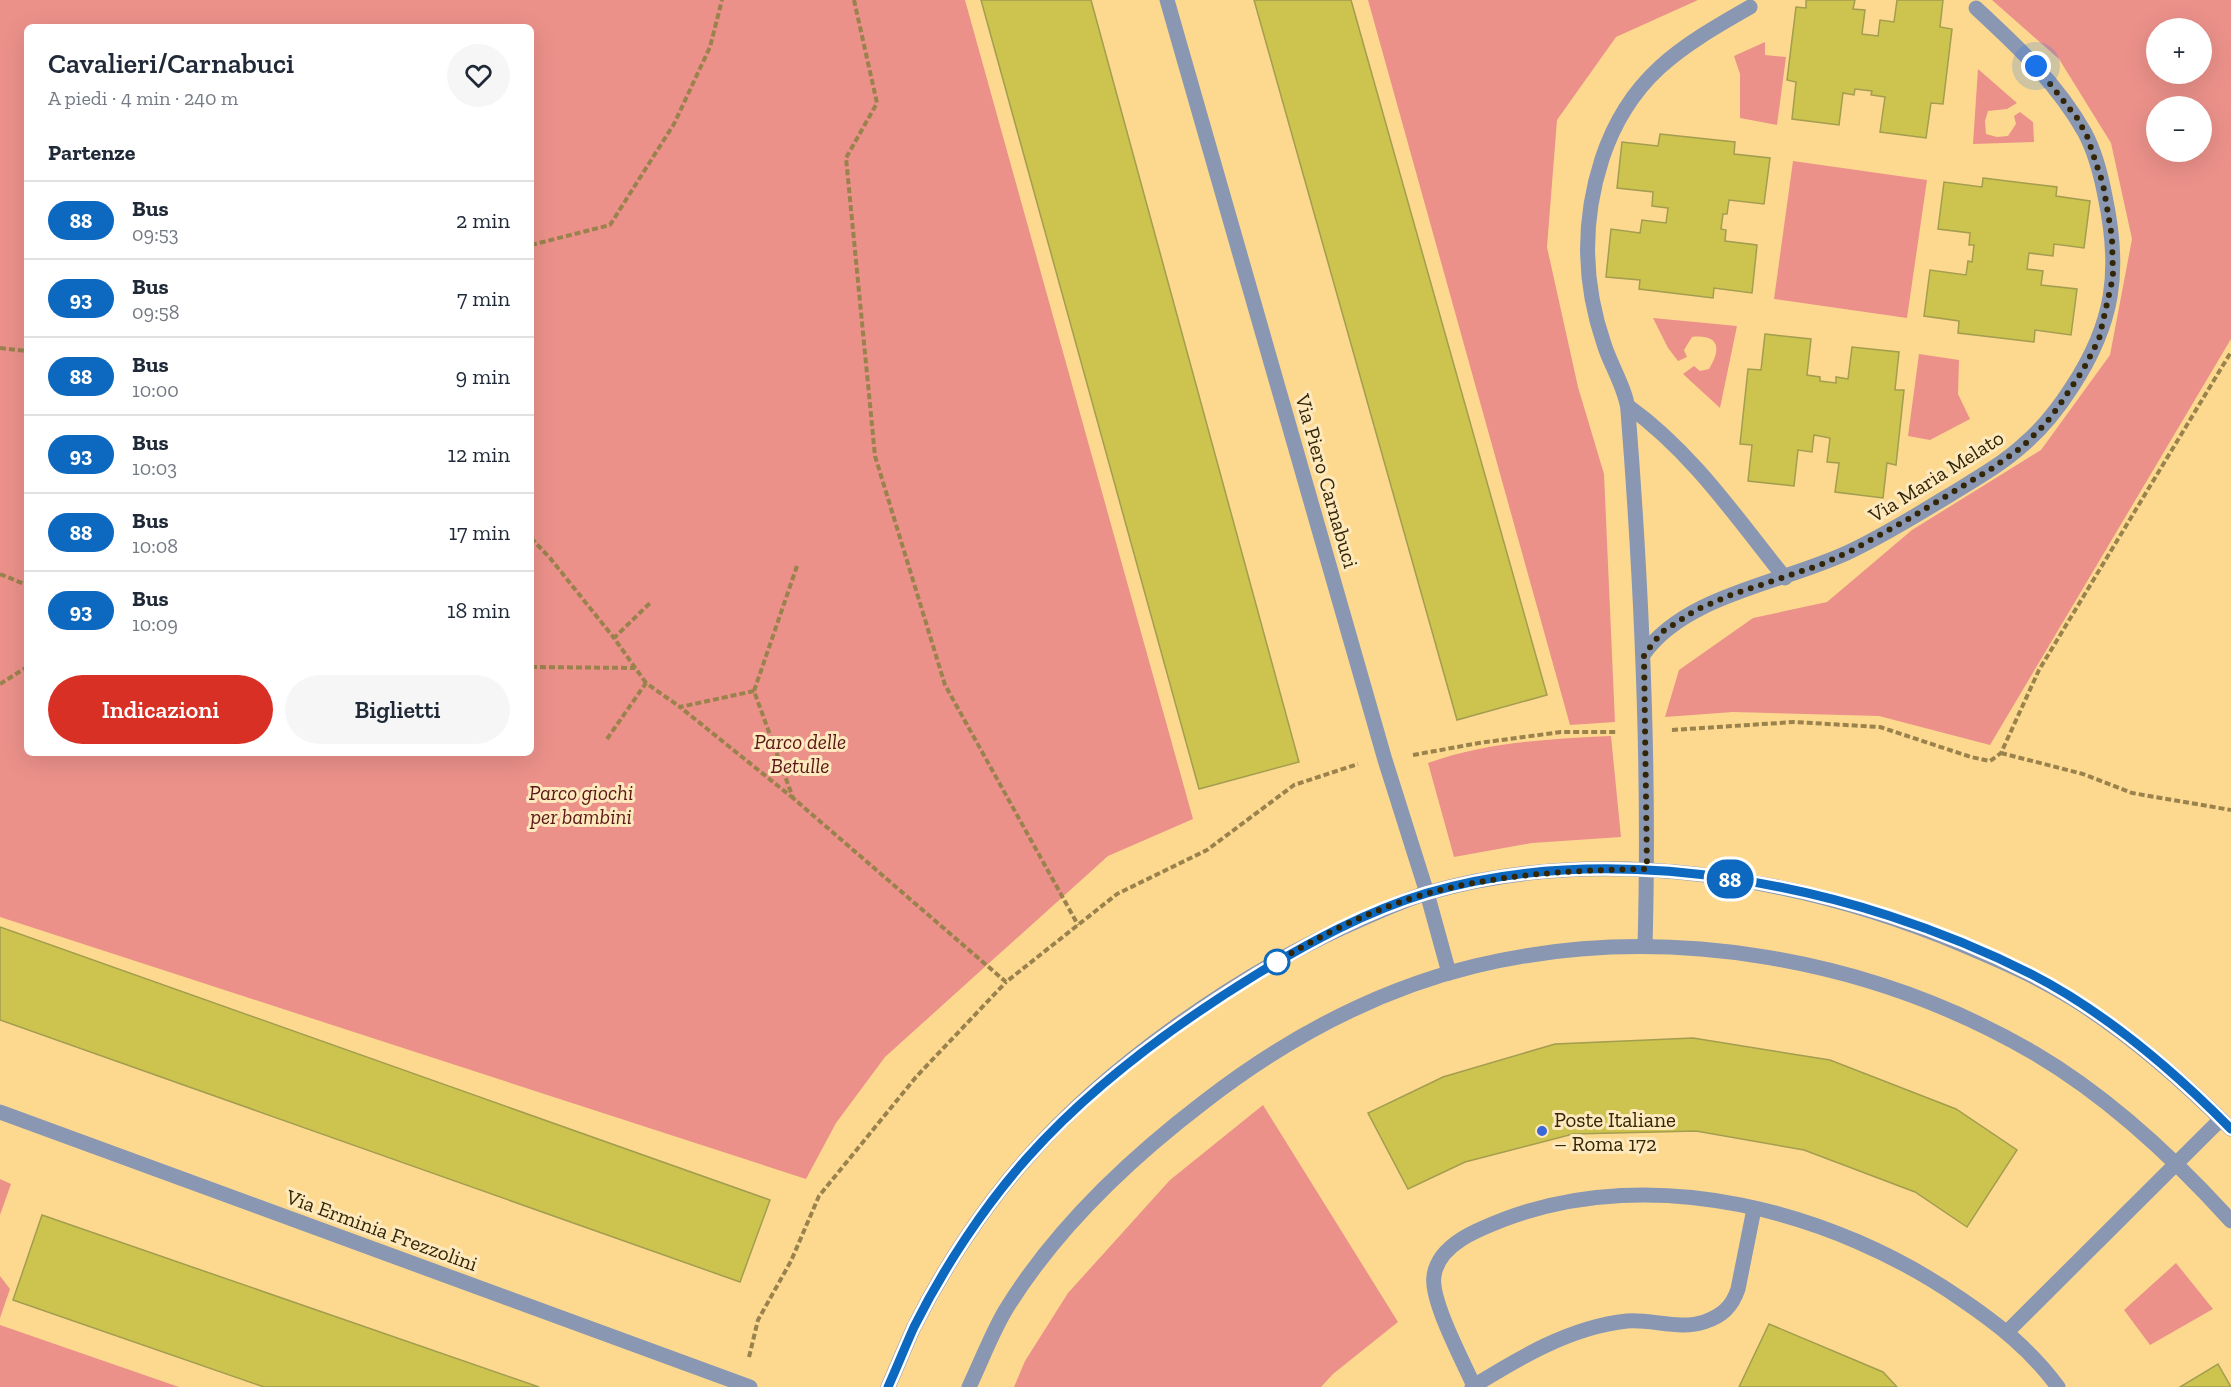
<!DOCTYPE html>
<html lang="it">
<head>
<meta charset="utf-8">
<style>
	:root { --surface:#fff; --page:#f6f6f7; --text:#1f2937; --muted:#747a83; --line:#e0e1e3; --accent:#d93025 }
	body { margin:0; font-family:"Zilla Slab",serif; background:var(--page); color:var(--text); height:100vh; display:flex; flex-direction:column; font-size:22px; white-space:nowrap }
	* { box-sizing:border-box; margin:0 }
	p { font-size:20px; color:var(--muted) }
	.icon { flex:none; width:33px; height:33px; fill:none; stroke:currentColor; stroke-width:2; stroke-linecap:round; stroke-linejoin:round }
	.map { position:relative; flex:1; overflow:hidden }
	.sheet { position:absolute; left:24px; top:24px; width:510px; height:732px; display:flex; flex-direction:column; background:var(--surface); border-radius:9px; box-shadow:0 6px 24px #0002 }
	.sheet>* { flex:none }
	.badge { padding:0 12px; border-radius:20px; font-size:21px; line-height:39px }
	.fabs { position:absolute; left:2146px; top:18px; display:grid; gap:12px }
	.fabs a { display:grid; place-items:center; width:66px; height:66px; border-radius:50%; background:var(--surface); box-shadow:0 6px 24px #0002; font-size:30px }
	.you { position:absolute; width:30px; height:30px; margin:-15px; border:4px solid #fff; border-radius:50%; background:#1a73e8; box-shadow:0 0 0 9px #1a73e833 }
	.map>.badge { position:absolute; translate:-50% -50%; box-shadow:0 0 0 3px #fff }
	h2 { padding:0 24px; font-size:22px; line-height:54px }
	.round { display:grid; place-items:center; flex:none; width:63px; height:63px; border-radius:32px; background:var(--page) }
	.headline { display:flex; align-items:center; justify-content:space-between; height:102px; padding:0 24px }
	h1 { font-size:28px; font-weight:600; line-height:45px }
	.action { display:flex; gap:12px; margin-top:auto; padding:12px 24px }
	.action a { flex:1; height:69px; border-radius:36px; background:var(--accent); color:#fff; font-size:24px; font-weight:600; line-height:69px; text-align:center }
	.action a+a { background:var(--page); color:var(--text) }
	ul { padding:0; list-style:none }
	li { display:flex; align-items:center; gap:18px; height:78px; padding:0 24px; border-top:2px solid var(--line) }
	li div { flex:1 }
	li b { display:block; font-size:22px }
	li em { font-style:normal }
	li .badge { min-width:66px; font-weight:700; text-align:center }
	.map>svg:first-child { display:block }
	.green { fill:#eb918a; fill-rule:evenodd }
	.building { fill:#cdc34f; stroke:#a39d4f; stroke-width:1.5 }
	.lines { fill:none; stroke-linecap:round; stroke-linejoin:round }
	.path { stroke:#9a824d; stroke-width:4; stroke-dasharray:6 3; stroke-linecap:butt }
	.minor { stroke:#8997b3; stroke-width:15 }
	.line-casing { stroke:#fff; stroke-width:14 }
	.line { stroke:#0c69bf; stroke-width:9 }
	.walk { stroke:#332606; stroke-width:6; stroke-dasharray:0 10.8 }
	.stop-dot { fill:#fff; stroke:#0c69bf; stroke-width:3 }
	.poi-dot { fill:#3967d7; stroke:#fee9be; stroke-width:2 }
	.labels { text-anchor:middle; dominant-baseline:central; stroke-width:6; stroke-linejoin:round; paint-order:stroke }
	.street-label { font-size:21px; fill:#332606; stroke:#fee9be }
	.park-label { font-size:21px; font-style:italic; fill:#5a1616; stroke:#fee9be }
	.poi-label { font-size:21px; fill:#332606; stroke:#fee9be; text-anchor:start }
</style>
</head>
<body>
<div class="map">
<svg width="2231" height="1387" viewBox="0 0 2231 1387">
	<rect width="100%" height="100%" fill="#fdd990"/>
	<g class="green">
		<path d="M0 0H965L1193 819 1108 856 885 1057 836 1123 806 1179 0 917ZM27 27H531V753H27Z"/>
		<path d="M1368 0H1698L1616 37 1557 120 1547 247 1578 387 1604 474 1615 722 1570 725Z"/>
		<path d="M1992 0H2231V339L1990 745 1879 716 1733 712 1665 717 1679 670 1753 618 1827 602 1912 530 2041 450 2110 355 2132 239 2111 143 2059 59ZM2157 28H2202V74H2157ZM2157 106H2202V152H2157Z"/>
		<path d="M1765 42V55L1786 57 1777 125 1740 118V74L1734 56Z"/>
		<path d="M1978 69 2017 103 2007 109 1988 111 1985 121 1986 134 1997 137 2008 136 2016 124 2014 116 2020 112 2033 122 2034 142 1973 144Z"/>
		<path d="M1793 161 1927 180 1907 318 1774 299Z"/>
		<path d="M1653 318 1737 326 1720 408 1683 374 1694 366 1700 371 1709 369C1722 349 1719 334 1692 337L1684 350 1687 357 1678 361 1668 348Z"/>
		<path d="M1919 354 1959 360 1958 394 1970 419 1930 440 1908 436Z"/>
		<path d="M1611 736 1621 837 1532 843 1454 857 1428 763C1487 742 1548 739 1611 736Z"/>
		<path d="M1263 1105 1398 1322 1333 1374 1321 1387H1014L1025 1361 1068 1293 1170 1180Z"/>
		<path d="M0 1179 11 1184 0 1215Z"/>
		<path d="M2176 1263 2213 1309 2150 1345 2124 1310Z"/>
		<path d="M0 1276 10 1289 0 1318Z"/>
		<path d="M0 1325 179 1387H0Z"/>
	</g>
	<g class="building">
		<path d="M981 0H1091L1299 762 1199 789Z"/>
		<path d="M1254 0H1351L1547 695 1457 720Z"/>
		<path d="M1806 0H1855L1853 9 1865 10 1862 34 1878 36 1880 20 1894 22 1897 0H1943L1940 27 1952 29 1943 104 1931 103 1926 138 1880 132 1885 97 1871 95 1872 91 1855 89 1854 95 1843 93 1839 125 1792 119 1796 82 1787 80 1796 7 1806 8Z"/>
		<path d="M1660 134 1735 142 1734 154 1770 158 1764 204 1729 200 1727 214H1723L1721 229 1726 230 1725 241 1757 245 1752 293 1714 288 1713 298 1639 289 1640 280 1606 277 1611 229 1640 233 1642 220 1666 223 1668 208 1652 206 1653 192 1617 188 1622 142 1658 146Z"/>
		<path d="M1983 178 2057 187 2056 196 2090 201 2084 248 2054 244 2053 256 2029 253 2027 269 2043 271 2041 285 2077 289 2071 335 2035 330 2034 342 1958 333 1959 321 1924 316 1930 270 1966 275 1968 261 1972 262 1974 245H1969L1970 233 1938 229 1944 182 1982 187Z"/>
		<path d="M1765 334 1811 339 1807 375 1820 377V381L1836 383V377L1848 379 1852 347 1899 352 1895 390H1904L1896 465 1887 463 1883 498 1835 492 1839 463 1827 462 1830 438 1814 435 1812 452 1798 450 1794 486 1748 481 1752 445 1740 444 1748 369 1761 370Z"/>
		<path d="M0 927 770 1200 740 1282 0 1020Z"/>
		<path d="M1693 1038 1830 1060 1956 1109 2017 1150 1967 1227 1915 1192 1804 1150 1696 1131 1573 1134 1465 1162 1408 1189 1368 1113 1443 1077 1555 1044Z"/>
		<path d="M42 1215 539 1387H264L13 1300Z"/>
		<path d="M1769 1324 1883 1372 1897 1387H1739Z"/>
		<path d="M2218 1364 2231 1387H2180Z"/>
	</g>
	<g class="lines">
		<g class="path">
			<path d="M854 0 877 103 846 158 875 456 945 685 1078 925"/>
			<path d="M531 245 610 225 674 124 710 47 722 0"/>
			<path d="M0 348 27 351"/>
			<path d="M531 538 550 558 614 638"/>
			<path d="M797 566 754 691 793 798 1006 982 1117 894 1207 850 1294 785 1358 764"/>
			<path d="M0 574 27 585"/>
			<path d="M531 667 635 668"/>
			<path d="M646 683 614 638 651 602"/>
			<path d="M0 684 27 667"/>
			<path d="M754 691 680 707 793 798"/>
			<path d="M1672 730 1794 722 1880 727 1971 757 1990 761 2001 753 2039 670 2231 352"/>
			<path d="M607 739 646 683 680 707"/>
			<path d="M2001 753 2083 774 2132 793 2231 810"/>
			<path d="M1413 755 1479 743 1561 732H1617"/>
			<path d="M749 1357 758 1320 791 1261 819 1196 916 1077 1006 982"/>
		</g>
		<g class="minor">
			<path d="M1167 0 1385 760 1427 893 1449 973"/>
			<path d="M1628 406C1692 452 1736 517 1785 578"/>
			<path d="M1643 655C1686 593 1787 583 1853 550 1886 534 1917 515 1948 496 1974 480 2001 465 2023 445 2043 428 2058 409 2072 387 2114 323 2121 271 2105 196 2101 175 2095 152 2085 133 2058 84 2016 45 1976 8"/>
			<path d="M1645 946C1650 768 1642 589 1628 411 1627 391 1610 364 1604 344 1583 283 1582 221 1602 159 1629 77 1680 47 1750 7"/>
			<path d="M0 1112 750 1387"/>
			<path d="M2007 1332 2221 1119"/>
			<path d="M1474 1386C1463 1361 1430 1300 1434 1276 1438 1244 1479 1229 1505 1219 1654 1163 1834 1211 1961 1299 1998 1324 2031 1350 2058 1387"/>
			<path d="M888 1387C897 1367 905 1347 914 1327 943 1269 984 1206 1028 1157 1108 1066 1233 978 1344 927 1371 915 1398 902 1427 893 1601 843 1799 876 1963 945 2001 961 2038 977 2073 999 2131 1035 2183 1081 2231 1129"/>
			<path d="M969 1387C981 1362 991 1335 1005 1311 1055 1229 1128 1160 1204 1102 1284 1040 1376 990 1475 966 1662 921 1869 957 2034 1053 2109 1097 2174 1158 2231 1221"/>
			<path d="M1472 1387C1519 1358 1570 1327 1627 1321 1652 1319 1680 1330 1704 1322 1722 1316 1732 1307 1738 1289L1754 1209"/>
		</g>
	</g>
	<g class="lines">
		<defs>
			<path id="line" d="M888 1387C897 1367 905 1347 914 1327 943 1269 984 1206 1028 1157 1093 1084 1174 1025 1257 974 1310 942 1367 911 1427 893 1619 837 1856 885 2031 974 2105 1012 2173 1070 2231 1129"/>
		</defs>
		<use href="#line" class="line-casing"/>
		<use href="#line" class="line"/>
		<path class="walk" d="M1277 962 1275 963C1320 935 1378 907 1429 893 1500 874 1574 870 1647 869L1644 655 1662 632 1696 610 1731 595 1820 565 1851 551 1905 521 1991 469 2022 447 2046 423 2059 406 2083 370 2099 339 2113 277 2112 237 2103 184 2087 136 2077 118 2036 66"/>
	</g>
	<circle class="stop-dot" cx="1277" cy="962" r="12"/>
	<circle class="poi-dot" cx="1542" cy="1131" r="6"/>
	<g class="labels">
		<g class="street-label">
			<text transform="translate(1936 476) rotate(-32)">Via Maria Melato</text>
			<text transform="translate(1327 481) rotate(74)">Via Piero Carnabuci</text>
			<text transform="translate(382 1230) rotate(20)">Via Erminia Frezzolini</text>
		</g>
		<g class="park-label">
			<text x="800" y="741">Parco delle<tspan x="800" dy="24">Betulle</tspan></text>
			<text x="581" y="792">Parco giochi<tspan x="581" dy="24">per bambini</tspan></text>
		</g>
		<g class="poi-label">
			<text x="1554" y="1119">Poste Italiane<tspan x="1554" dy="24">– Roma 172</tspan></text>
		</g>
	</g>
</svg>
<div class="fabs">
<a>+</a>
<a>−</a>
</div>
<div class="you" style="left:2036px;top:66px"></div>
<b class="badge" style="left:1730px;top:879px;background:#0c69bf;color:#fff">88</b>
<section class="sheet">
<div class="headline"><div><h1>Cavalieri/Carnabuci</h1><p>A piedi · 4 min · 240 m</p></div><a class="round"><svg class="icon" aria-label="heart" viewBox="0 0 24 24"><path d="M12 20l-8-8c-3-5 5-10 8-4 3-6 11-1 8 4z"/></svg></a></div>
<h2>Partenze</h2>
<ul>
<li><span class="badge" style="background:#0c69bf;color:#fff">88</span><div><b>Bus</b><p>09:53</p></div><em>2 min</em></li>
<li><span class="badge" style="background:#0c69bf;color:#fff">93</span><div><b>Bus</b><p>09:58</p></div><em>7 min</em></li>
<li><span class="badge" style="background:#0c69bf;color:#fff">88</span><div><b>Bus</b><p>10:00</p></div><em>9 min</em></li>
<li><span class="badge" style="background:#0c69bf;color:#fff">93</span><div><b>Bus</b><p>10:03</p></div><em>12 min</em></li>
<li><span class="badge" style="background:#0c69bf;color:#fff">88</span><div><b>Bus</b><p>10:08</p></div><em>17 min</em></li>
<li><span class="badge" style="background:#0c69bf;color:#fff">93</span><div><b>Bus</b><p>10:09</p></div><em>18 min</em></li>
</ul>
<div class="action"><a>Indicazioni</a><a>Biglietti</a></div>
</section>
</div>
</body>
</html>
